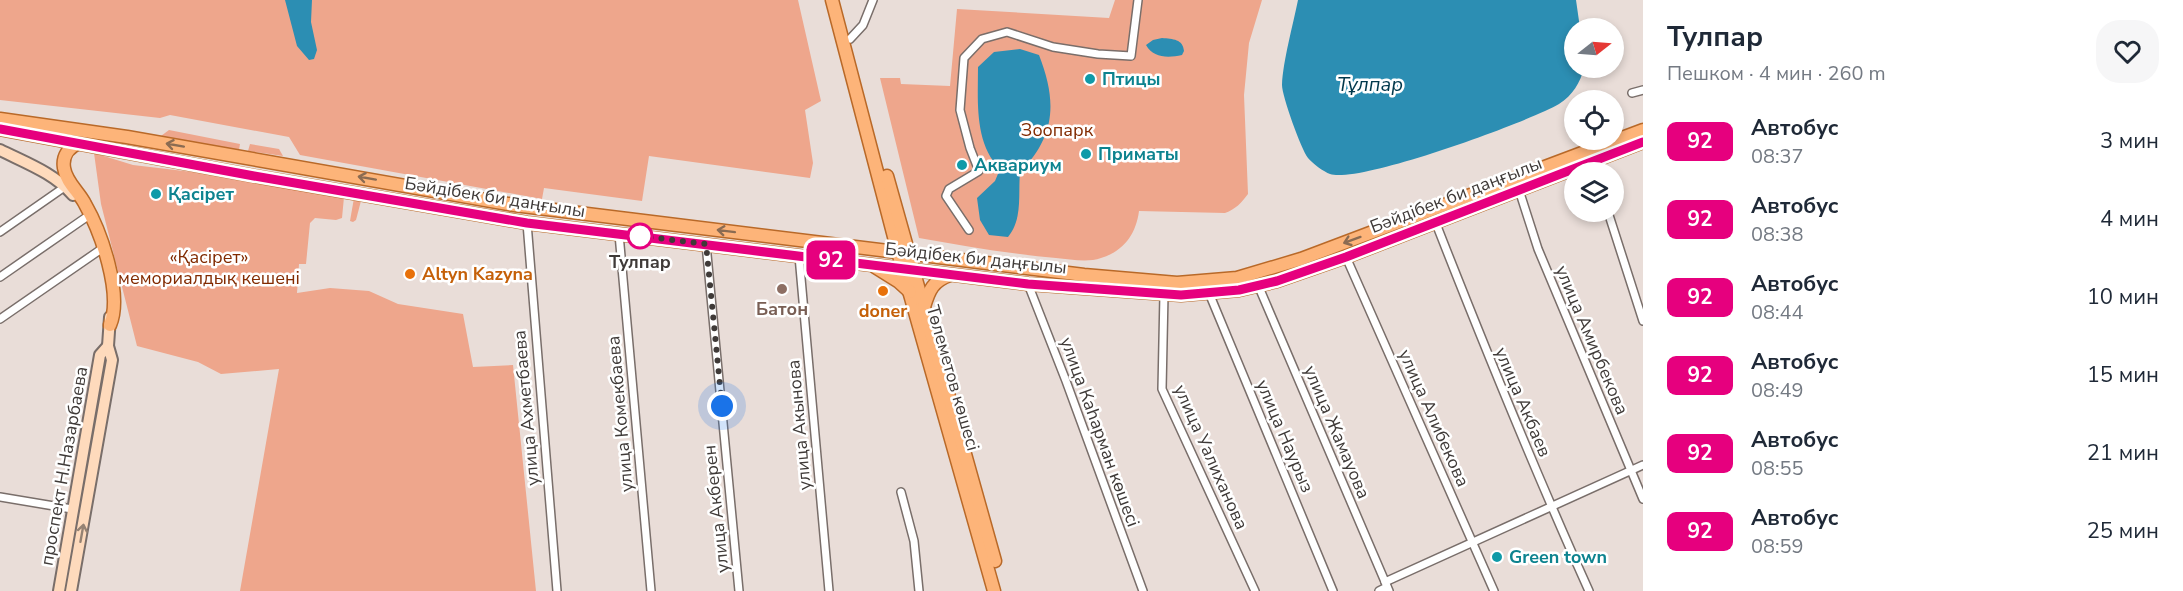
<!DOCTYPE html>
<html lang="ru">
<head>
<meta charset="utf-8">
<style>
	:root { --surface:#fff; --page:#f6f6f7; --text:#1f2937; --muted:#747a83 }
	body { margin:0; font-family:"Nunito Sans",sans-serif; background:var(--page); color:var(--text); height:100vh; display:flex; flex-direction:column; font-size:22px; white-space:nowrap }
	* { box-sizing:border-box; margin:0 }
	p { font-size:20px; color:var(--muted) }
	.icon { flex:none; width:33px; height:33px; fill:none; stroke:currentColor; stroke-width:2; stroke-linecap:round; stroke-linejoin:round }
	.map { position:relative; flex:1; overflow:hidden }
	.sheet { display:flex; flex-direction:column; background:var(--surface); width:540px }
	.sheet>* { flex:none }
	.badge { padding:0 12px; border-radius:9px; font-size:21px; line-height:39px }
	.needle { width:39px; rotate:73deg }
	.buttons { position:absolute; left:1564px; top:18px; display:grid; gap:12px }
	.buttons a { display:grid; place-items:center; width:60px; height:60px; border-radius:50%; background:var(--surface); box-shadow:0 3px 9px #0003; font-size:30px }
	.you { position:absolute; width:30px; height:30px; margin:-15px; border:4px solid #fff; border-radius:50%; background:#1a73e8; box-shadow:0 0 0 9px #1a73e833 }
	.map>.badge { position:absolute; translate:-50% -50%; box-shadow:0 0 0 3px #fff }
	.round { display:grid; place-items:center; flex:none; width:63px; height:63px; border-radius:24px; background:var(--page) }
	.head { display:flex; align-items:center; justify-content:space-between; height:102px; padding:0 24px }
	h1 { font-size:28px; font-weight:700; line-height:45px }
	ul { padding:0; list-style:none }
	li { display:flex; align-items:center; gap:18px; height:78px; padding:0 24px }
	li div { flex:1 }
	li b { display:block; font-size:22px }
	li em { font-style:normal }
	li .badge { min-width:66px; font-weight:700; text-align:center }
	main { display:flex; flex:1; min-height:0 }
	.map>svg:first-child { display:block }
	.green { fill:#eea68c }
	.water { fill:#2c8eb3 }
	.lines { fill:none; stroke-linecap:round; stroke-linejoin:round }
	.minor-casing { stroke:#796e6a; stroke-width:10 }
	.secondary-casing { stroke:#796e6a; stroke-width:14 }
	.primary-casing { stroke:#b96928; stroke-width:15 }
	.minor { stroke:#fff; stroke-width:7 }
	.secondary { stroke:#fedabc; stroke-width:10 }
	.primary { stroke:#fdb479; stroke-width:12 }
	.oneway { stroke:#8b6b52 }
	.oneway2 { stroke:#958273 }
	.line-casing { stroke:#fff; stroke-width:14 }
	.line { stroke:#e6007e; stroke-width:9 }
	.walk { stroke:#3f3a38; stroke-width:6; stroke-dasharray:0 10.8 }
	.culture-dot { fill:#0f9aa8; stroke:#fff; stroke-width:2 }
	.stop-dot { fill:#fff; stroke:#e6007e; stroke-width:3 }
	.food-dot { fill:#e8710a; stroke:#fff; stroke-width:2 }
	.education-dot { fill:#8d6e63; stroke:#fff; stroke-width:2 }
	.labels { text-anchor:middle; dominant-baseline:central; stroke-width:5; stroke-linejoin:round; paint-order:stroke }
	.culture-label { font-size:18px; font-weight:bold; fill:#0d838f; stroke:#fff; text-anchor:start }
	.park-label { font-size:18px; fill:#812a00; stroke:#fff }
	.street-label { font-size:18px; fill:#3f3a38; stroke:#fff }
	.stop-label { font-size:18px; font-weight:bold; fill:#3f3a38; stroke:#fff }
	.food-label { font-size:18px; font-weight:bold; fill:#c56008; stroke:#fff; text-anchor:start }
	.education-label { font-size:18px; font-weight:bold; fill:#785e54; stroke:#fff }
	.water-label { font-size:20px; font-style:italic; fill:#00384c; stroke:#fff }
</style>
</head>
<body>
<main>
<div class="map">
<svg width="1643" height="591" viewBox="0 0 1643 591">
	<rect width="100%" height="100%" fill="#e9ddd8"/>
	<g class="green">
		<path d="M0 0H798L821 101 805 110 813 163 810 178 649 156 642 201 544 188 542 199 300 155 289 137 170 115 160 118 0 100Z"/>
		<path d="M1115 0H1262L1249 43 1244 95 1248 194C1241 203 1236 209 1225 213L1139 211C1136 234 1124 251 1101 258 1087 263 1070 259 1056 258 1010 254 964 246 919 238L880 78H900L901 84 950 86 957 9 1109 18Z"/>
		<path d="M169 130 240 144 239 150 161 136Z"/>
		<path d="M250 144 279 149 283 156 248 151Z"/>
		<path d="M94 153 133 165 268 181 344 197 342 218 336 220 315 218 310 223 306 264H299L297 293 330 288 369 291 398 304 463 314 473 367 513 365 536 591H240L279 369 221 374 198 362 137 346 101 204Z"/>
		<path d="M362 197 356 220 353 222 350 221 354 198Z"/>
	</g>
	<g class="water">
		<path d="M285 0H312L311 22 317 50 314 59 309 60 297 46Z"/>
		<path d="M1298 0H1576L1580 28H1575V68H1584C1580 83 1573 95 1559 104 1528 122 1359 184 1330 174 1324 172 1312 163 1308 158 1301 149 1282 96 1282 85 1283 61 1293 25 1298 0Z"/>
		<path d="M1162 38C1173 39 1183 39 1184 51L1182 55C1168 58 1153 58 1146 45L1153 40Z"/>
		<path d="M1020 49 1039 55C1057 101 1056 136 1020 172 1018 194 1023 219 1008 237L989 235 980 220 977 198 995 181 1000 169C974 143 978 101 978 67L994 52Z"/>
	</g>
	<g class="lines">
		<defs>
			<g id="minor">
				<path d="M850 39 863 25 873 0"/>
				<path d="M1632 93 1643 90"/>
				<path d="M1519 190 1538 249 1643 499"/>
				<path d="M1608 212 1643 321"/>
				<path d="M1435 221C1484 346 1534 469 1589 591"/>
				<path d="M527 223 557 591"/>
				<path d="M969 230 946 196 949 189 979 171 970 148 960 110 964 58 982 39 1007 32 1053 47 1098 54 1131 56 1138 0"/>
				<path d="M0 232 66 186"/>
				<path d="M619 234 651 591"/>
				<path d="M706 244 739 591"/>
				<path d="M799 256 829 591"/>
				<path d="M1346 257 1494 591"/>
				<path d="M0 277 88 216"/>
				<path d="M1028 284 1066 381 1143 591"/>
				<path d="M1258 285 1389 591"/>
				<path d="M1209 293 1333 591"/>
				<path d="M1164 294 1162 389 1255 591"/>
				<path d="M0 319 100 250"/>
				<path d="M901 492 914 541 919 591"/>
				<path d="M0 497 72 509"/>
				<path d="M1385 582 1643 465"/>
				<path d="M1379 591 1387 587"/>
			</g>
			<g id="secondary">
				<path d="M0 150C26 163 54 173 73 195"/>
				<path d="M59 591 100 355 108 346"/>
				<path d="M71 591 112 360 108 346 110 317"/>
			</g>
			<g id="primary">
				<path d="M832 0 898 252 994 591"/>
				<path d="M0 119 127 137 514 205 1084 275 1177 283 1237 278 1301 259 1643 130"/>
				<path d="M0 129 254 176 527 223 1028 284 1181 295 1239 290 1277 281 1346 257 1643 142"/>
				<path d="M79 143C69 147 62 156 64 168 66 182 79 192 85 204 101 232 123 294 110 325"/>
				<path d="M887 176 995 561"/>
				<path d="M875 267 899 282 910 292"/>
				<path d="M924 307C929 290 933 281 950 275"/>
			</g>
		</defs>
		<use href="#minor" class="minor-casing"/>
		<use href="#secondary" class="secondary-casing"/>
		<use href="#primary" class="primary-casing"/>
		<use href="#minor" class="minor"/>
		<use href="#secondary" class="secondary"/>
		<use href="#primary" class="primary"/>
	</g>
	<defs><path id="oneway-shaft" d="M-6 0H5M1.5-3L5.5 0L1.5 3" fill="none" stroke-width="1.6" stroke-linecap="round" stroke-linejoin="round" transform="scale(1.5)"/></defs>
	<g class="oneway">
		<use href="#oneway-shaft" transform="translate(175 145) rotate(-170)"/>
		<use href="#oneway-shaft" transform="translate(367 178) rotate(-170)"/>
		<use href="#oneway-shaft" transform="translate(726 231) rotate(-173)"/>
		<use href="#oneway-shaft" transform="translate(1352 240) rotate(160)"/>
	</g>
	<use class="oneway2" href="#oneway-shaft" transform="translate(82 533) rotate(-80)"/>
	<g class="lines">
		<defs>
			<path id="line" d="M0 129 254 176 527 223 1028 284 1181 295 1239 290 1277 281 1346 257 1643 142"/>
		</defs>
		<use href="#line" class="line-casing"/>
		<use href="#line" class="line"/>
		<path class="walk" d="M640 236 706 244 722 406"/>
	</g>
	<g class="culture-dot">
		<circle cx="1090" cy="79" r="6"/>
		<circle cx="1086" cy="154" r="6"/>
		<circle cx="962" cy="165" r="6"/>
		<circle cx="156" cy="194" r="6"/>
		<circle cx="1497" cy="557" r="6"/>
	</g>
	<circle class="stop-dot" cx="640" cy="236" r="12"/>
	<g class="food-dot">
		<circle cx="410" cy="274" r="6"/>
		<circle cx="883" cy="291" r="6"/>
	</g>
	<circle class="education-dot" cx="782" cy="289" r="6"/>
	<g class="labels">
		<g class="culture-label">
			<text x="1102" y="79">Птицы</text>
			<text x="1098" y="154">Приматы</text>
			<text x="974" y="165">Аквариум</text>
			<text x="168" y="194">Қасірет</text>
			<text x="1509" y="557">Green town</text>
		</g>
		<g class="park-label">
			<text x="1057" y="130">Зоопарк</text>
			<text x="209" y="257">«Қасірет»<tspan x="209" dy="21">мемориалдық кешені</tspan></text>
		</g>
		<g class="street-label">
			<text transform="translate(1456 195) rotate(-21)">Бәйдібек би даңғылы</text>
			<text transform="translate(495 197) rotate(9)">Бәйдібек би даңғылы</text>
			<text transform="translate(976 258) rotate(6)">Бәйдібек би даңғылы</text>
			<text transform="translate(1592 340) rotate(67)">улица Амирбекова</text>
			<text transform="translate(953 378) rotate(74)">Төлеметов көшесі</text>
			<text transform="translate(1523 402) rotate(67)">улица Акбаев</text>
			<text transform="translate(526 408) rotate(-95)">улица Ахметбаева</text>
			<text transform="translate(620 414) rotate(-95)">улица Комекбаева</text>
			<text transform="translate(1434 418) rotate(66)">улица Алибекова</text>
			<text transform="translate(799 425) rotate(-95)">улица Акынова</text>
			<text transform="translate(1100 432) rotate(70)">улица Каһарман көшесі</text>
			<text transform="translate(1337 432) rotate(67)">улица Жамауова</text>
			<text transform="translate(1285 436) rotate(67)">улица Наурыз</text>
			<text transform="translate(1211 457) rotate(66)">улица Уалиханова</text>
			<text transform="translate(64 466) rotate(-80)">проспект Н.Назарбаева</text>
			<text transform="translate(716 509) rotate(-96)">улица Акберен</text>
		</g>
		<g class="stop-label">
			<text x="640" y="262">Тулпар</text>
		</g>
		<g class="food-label">
			<text x="422" y="274">Altyn Kazyna</text>
			<text x="883" y="311" text-anchor="middle">doner</text>
		</g>
		<g class="education-label">
			<text x="782" y="309">Батон</text>
		</g>
		<g class="water-label">
			<text x="1370" y="84">Тұлпар</text>
		</g>
	</g>
</svg>
<div class="buttons">
<a><svg class="needle" viewBox="-14 -14 28 28"><path d="M0-13l5 13h-10z" fill="#e53935"/><path d="M0 13l5-13h-10z" fill="#747a83"/></svg></a>
<a><svg class="icon" aria-label="locate" viewBox="0 0 24 24"><circle cx="12" cy="12" r="6"/><path d="M12 2v4M12 18v4M2 12h4M18 12h4"/></svg></a>
<a><svg class="icon" aria-label="layers" viewBox="0 0 24 24"><path d="M12 4l9 5-9 5-9-5zM3 14l9 5 9-5"/></svg></a>
</div>
<div class="you" style="left:722px;top:406px"></div>
<b class="badge" style="left:831px;top:260px;background:#e6007e;color:#fff">92</b>
</div>
<section class="sheet">
<div class="head"><div><h1>Тулпар</h1><p>Пешком · 4 мин · 260 m</p></div><a class="round"><svg class="icon" aria-label="heart" viewBox="0 0 24 24"><path d="M12 20l-8-8c-3-5 5-10 8-4 3-6 11-1 8 4z"/></svg></a></div>
<ul>
<li><span class="badge" style="background:#e6007e;color:#fff">92</span><div><b>Автобус</b><p>08:37</p></div><em>3 мин</em></li>
<li><span class="badge" style="background:#e6007e;color:#fff">92</span><div><b>Автобус</b><p>08:38</p></div><em>4 мин</em></li>
<li><span class="badge" style="background:#e6007e;color:#fff">92</span><div><b>Автобус</b><p>08:44</p></div><em>10 мин</em></li>
<li><span class="badge" style="background:#e6007e;color:#fff">92</span><div><b>Автобус</b><p>08:49</p></div><em>15 мин</em></li>
<li><span class="badge" style="background:#e6007e;color:#fff">92</span><div><b>Автобус</b><p>08:55</p></div><em>21 мин</em></li>
<li><span class="badge" style="background:#e6007e;color:#fff">92</span><div><b>Автобус</b><p>08:59</p></div><em>25 мин</em></li>
</ul>
</section>
</main>
</body>
</html>
